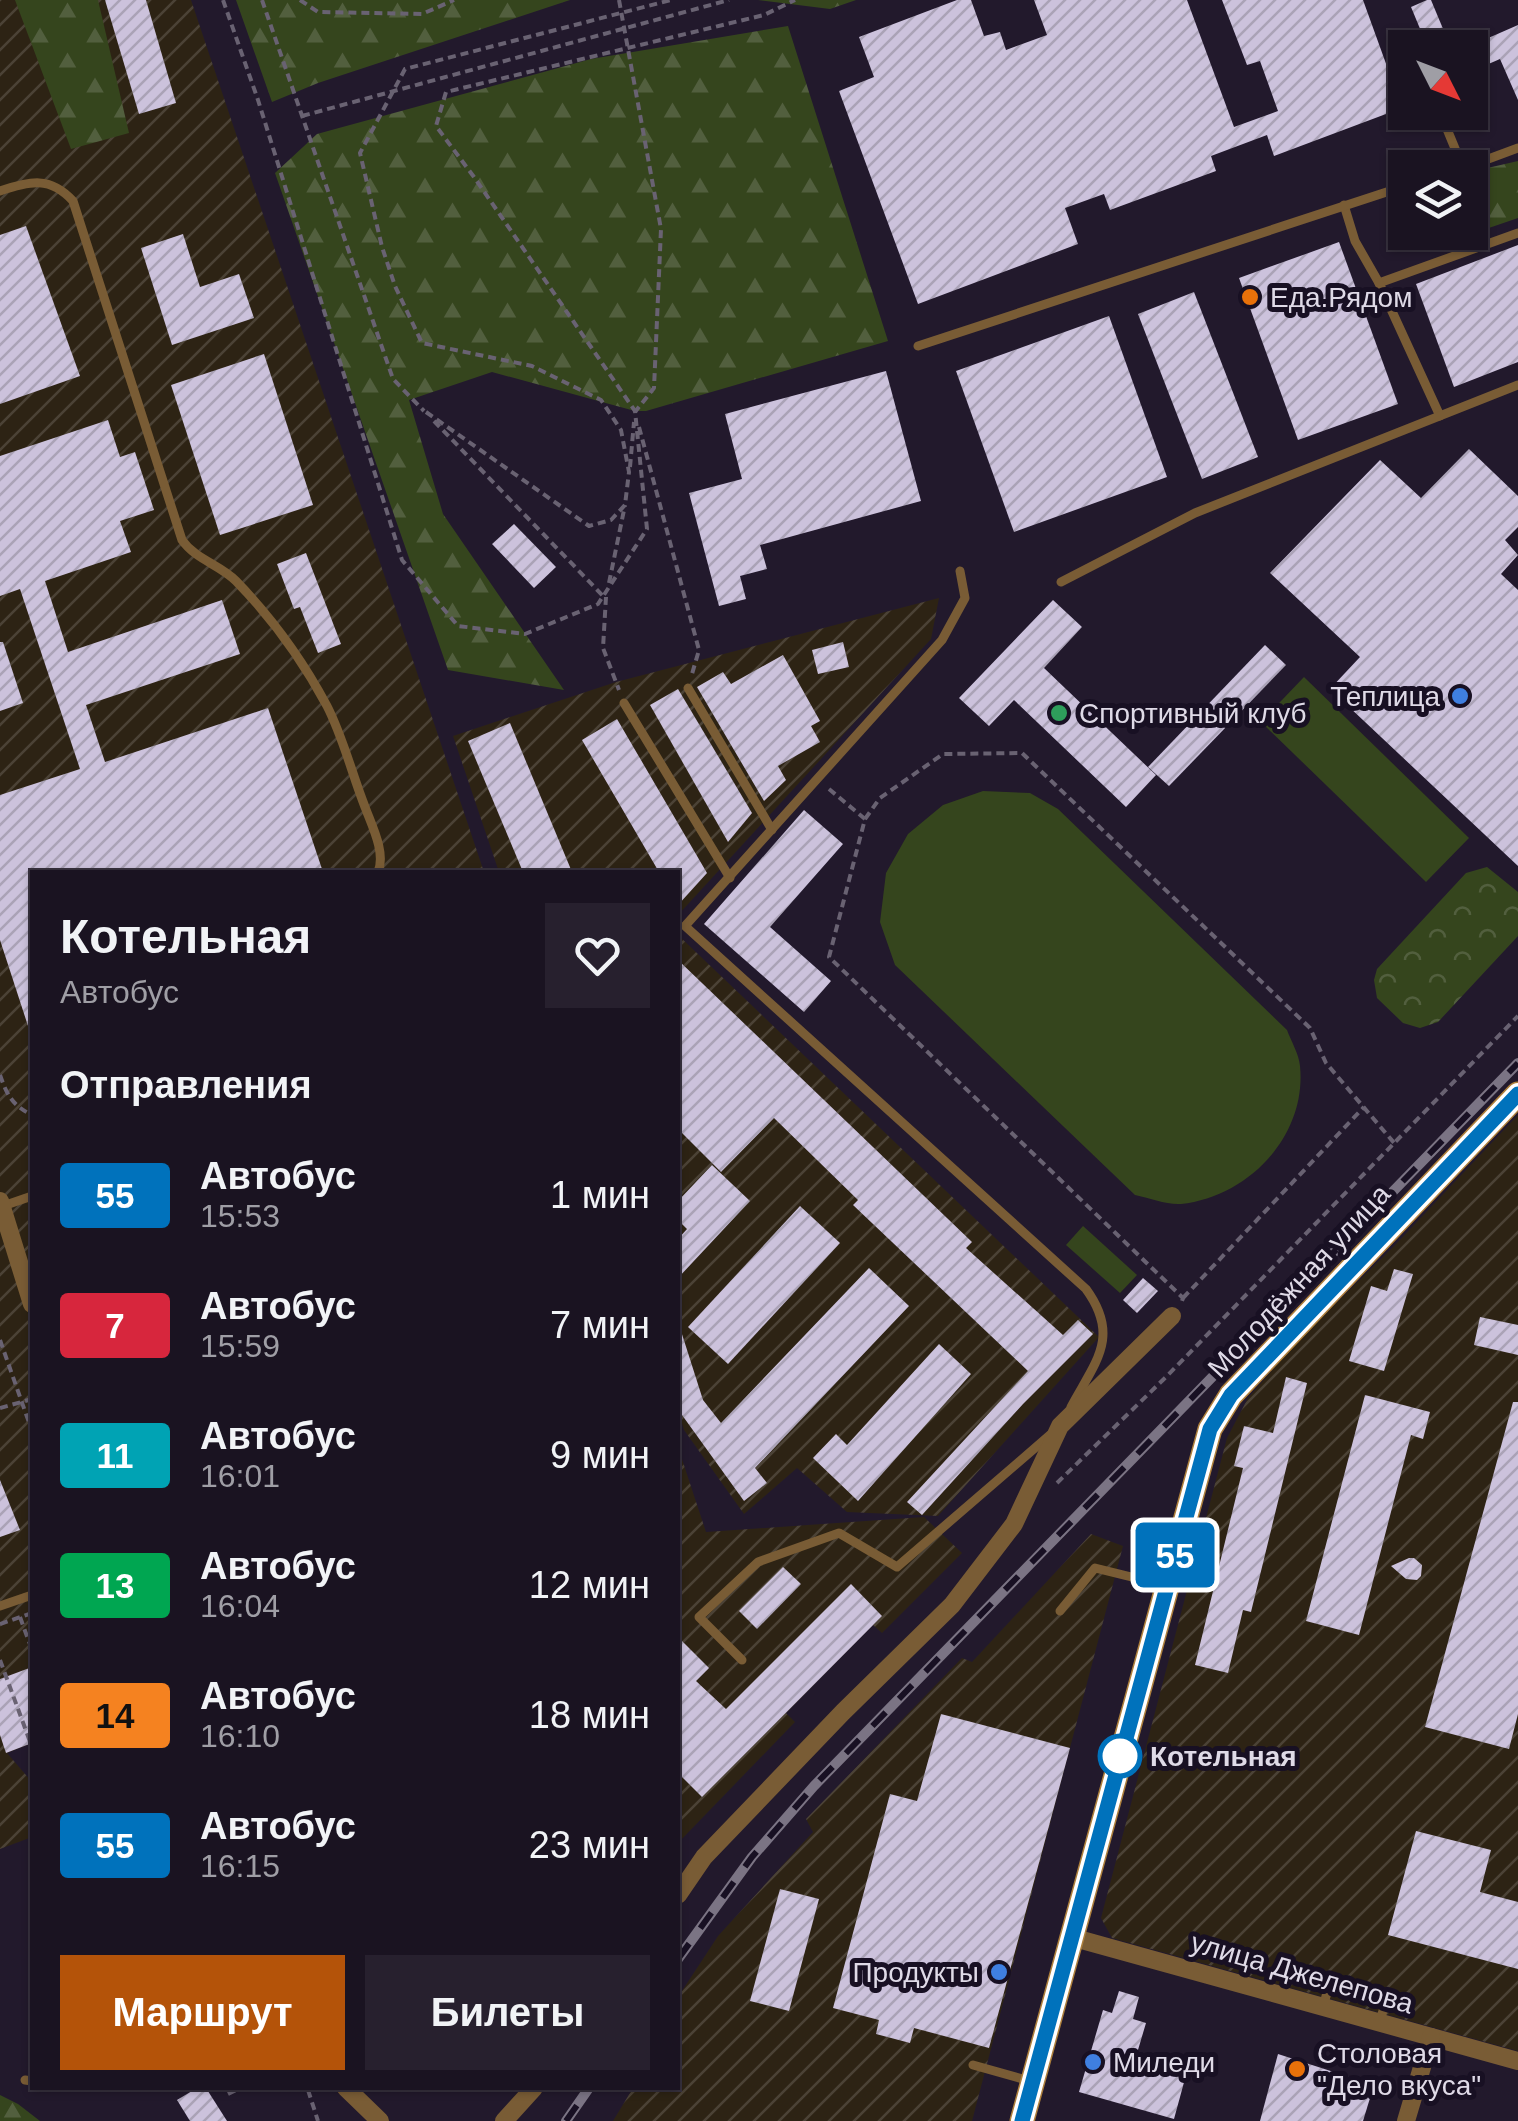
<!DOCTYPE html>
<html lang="ru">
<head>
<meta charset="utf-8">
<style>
	:root { --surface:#1a1321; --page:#27202e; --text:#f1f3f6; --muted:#9f9ea5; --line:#38323f; --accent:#b45309 }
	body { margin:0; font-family:Helvetica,sans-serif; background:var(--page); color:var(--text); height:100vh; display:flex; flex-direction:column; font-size:38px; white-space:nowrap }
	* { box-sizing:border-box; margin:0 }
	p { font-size:32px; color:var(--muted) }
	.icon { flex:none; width:55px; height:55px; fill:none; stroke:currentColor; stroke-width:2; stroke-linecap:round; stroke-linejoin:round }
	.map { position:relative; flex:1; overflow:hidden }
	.side { position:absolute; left:30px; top:870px; width:650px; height:1220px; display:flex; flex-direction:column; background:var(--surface); border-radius:0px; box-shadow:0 2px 8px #0004,0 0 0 2px var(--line) }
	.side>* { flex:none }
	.badge { padding:0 20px; border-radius:8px; font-size:35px; line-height:65px }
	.needle { width:65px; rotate:132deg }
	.tools { position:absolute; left:1388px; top:30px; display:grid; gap:20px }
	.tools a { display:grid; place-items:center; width:100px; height:100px; border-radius:0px; background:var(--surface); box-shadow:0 2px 8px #0004,0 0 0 2px var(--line); font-size:50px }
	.map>.badge { position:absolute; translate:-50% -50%; box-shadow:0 0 0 5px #fff }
	h2 { padding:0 30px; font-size:38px; line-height:90px }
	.round { display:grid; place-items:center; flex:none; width:105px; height:105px; border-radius:0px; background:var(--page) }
	.summary { display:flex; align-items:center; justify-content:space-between; height:170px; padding:0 30px }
	h1 { font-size:48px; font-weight:600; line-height:75px }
	.cta { display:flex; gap:20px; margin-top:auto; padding:20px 30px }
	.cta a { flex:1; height:115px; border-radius:0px; background:var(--accent); color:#fff; font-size:40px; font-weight:600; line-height:115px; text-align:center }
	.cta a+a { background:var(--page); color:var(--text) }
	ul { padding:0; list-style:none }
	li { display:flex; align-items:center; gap:30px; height:130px; padding:0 30px }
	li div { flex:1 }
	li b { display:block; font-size:38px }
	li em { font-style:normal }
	li .badge { min-width:110px; font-weight:700; text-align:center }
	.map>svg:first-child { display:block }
	.industrial { fill:url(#industrial-furrows) }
	.forest { fill:url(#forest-firs) }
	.park { fill:url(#park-crowns) }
	.pitch { fill:#35451d }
	.building { fill:url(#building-hatch) }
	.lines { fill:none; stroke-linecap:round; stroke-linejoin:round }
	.path { stroke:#696272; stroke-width:4; stroke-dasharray:8 5; stroke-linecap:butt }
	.service { stroke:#795c35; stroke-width:9 }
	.minor { stroke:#795c35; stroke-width:18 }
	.secondary { stroke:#ad7f3c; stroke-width:25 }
	.rail-casing { stroke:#7b7484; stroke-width:10 }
	.rail { stroke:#181023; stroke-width:6; stroke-dasharray:19; stroke-linecap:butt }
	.line-casing { stroke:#fff; stroke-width:22 }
	.line { stroke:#0072bc; stroke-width:15 }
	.food-dot { fill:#e8710a; stroke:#181023; stroke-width:4 }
	.shop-dot { fill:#3f7fe0; stroke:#181023; stroke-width:4 }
	.leisure-dot { fill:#2e9e5b; stroke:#181023; stroke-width:4 }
	.stop-dot { fill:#fff; stroke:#0072bc; stroke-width:5 }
	.labels { text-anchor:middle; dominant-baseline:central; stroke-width:10; stroke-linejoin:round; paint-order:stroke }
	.poi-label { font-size:28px; fill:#dfdae7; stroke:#181023; text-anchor:start }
	.street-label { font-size:28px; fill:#dfdae7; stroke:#181023 }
	.stop-label { font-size:28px; font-weight:bold; fill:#dfdae7; stroke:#181023; text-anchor:start }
</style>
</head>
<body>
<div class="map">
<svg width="1518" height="2121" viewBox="0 0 1518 2121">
	<defs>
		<pattern id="industrial-furrows" width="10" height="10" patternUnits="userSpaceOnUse" patternTransform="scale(2.5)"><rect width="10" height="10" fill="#2d2314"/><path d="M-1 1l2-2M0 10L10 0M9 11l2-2" fill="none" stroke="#4b4236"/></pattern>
		<pattern id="forest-firs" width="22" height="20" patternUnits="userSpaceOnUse" patternTransform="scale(2.5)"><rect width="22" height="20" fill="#35451d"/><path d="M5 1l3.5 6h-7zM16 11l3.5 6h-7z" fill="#525f3e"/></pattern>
		<pattern id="park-crowns" width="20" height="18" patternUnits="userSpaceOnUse" patternTransform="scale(2.5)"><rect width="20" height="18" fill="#35451d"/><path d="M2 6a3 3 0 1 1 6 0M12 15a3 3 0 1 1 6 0" fill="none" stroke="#525f3e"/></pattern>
		<pattern id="building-hatch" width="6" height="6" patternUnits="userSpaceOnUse" patternTransform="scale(2.5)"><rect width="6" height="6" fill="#ccc2dc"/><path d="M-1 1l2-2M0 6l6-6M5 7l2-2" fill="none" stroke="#aaa2b6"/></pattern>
	</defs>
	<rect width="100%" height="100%" fill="#22192c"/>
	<g class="industrial">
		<path d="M0 0H191L484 872H32V1743L7 1753 32 1782V1837L0 1849Z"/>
		<path d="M939 598 931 639 678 915V872H499L453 736 616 682Z"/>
		<path d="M678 935 1099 1337 938 1516 847 1512 797 1468 744 1514 684 1430 678 1411Z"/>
		<path d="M1518 1115V2051L1112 1938 1101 1918 1227 1438 1248 1398 1295 1344 1394 1246Z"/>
		<path d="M678 1447 706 1532 924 1517 962 1553 882 1633 873 1625 786 1713 795 1722 678 1843Z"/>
		<path d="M1091 1534 1123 1546 972 2121H613L633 2088H678V1997L718 1936 813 1832 806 1819 962 1658 972 1662Z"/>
	</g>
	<g class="forest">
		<path d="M15 0H98L129 133 71 149Z"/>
		<path d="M236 0H570L318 83 272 102Z"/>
		<path d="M758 0H856L830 9Z"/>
		<path d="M788 26 888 341 646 411H635L492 372 409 400 443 514 564 690 448 670 275 173 317 134 591 59Z"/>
		<path d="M1518 161V218L1442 244 1409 238 1395 222 1405 207V232H1470V172Z"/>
		<path d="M0 2095 18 2104 40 2121H0Z"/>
	</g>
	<path class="park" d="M1487 867 1518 892V936L1438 1022 1420 1028 1403 1023 1377 998 1374 980 1377 969 1466 873Z"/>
	<g class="pitch">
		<path d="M1304 677 1469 838 1426 882 1261 722Z"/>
		<path d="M983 791 1030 793 1058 809 1287 1030C1291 1041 1299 1054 1300 1066 1307 1136 1248 1197 1181 1204 1167 1205 1149 1198 1135 1195L895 965 880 922 886 873 908 834 943 805Z"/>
		<path d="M1083 1226 1137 1275 1120 1293 1066 1245Z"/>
	</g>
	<g class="building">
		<path d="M105 0H146L176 103 139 114Z"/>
		<path d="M957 0H971L984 36 1000 32 1006 50 1047 35 1034 0H1187L1234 127 1278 111 1260 61 1247 65 1222 0H1363L1402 108 1274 156 1267 135 1211 156 1216 171 1110 210 1104 194 1065 208 1078 244 918 304 839 91 874 77 859 37Z"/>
		<path d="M1427 0H1431L1451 48H1428L1411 7Z"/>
		<path d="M1518 25V100L1500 59 1470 72V46Z"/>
		<path d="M26 226 80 376 0 404V235Z"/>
		<path d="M183 234 200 287 239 274 254 318 172 345 141 248Z"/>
		<path d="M1339 242 1398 404 1298 440 1239 278Z"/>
		<path d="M1518 245V362L1454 387 1416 284Z"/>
		<path d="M1194 292 1258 457 1202 479 1138 314Z"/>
		<path d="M1109 316 1167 477 1014 532 956 371Z"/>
		<path d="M264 354 313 505 220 535 171 385Z"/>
		<path d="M886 371 921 501 760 545 767 569 740 576 746 599 719 606 689 493 742 479 725 414Z"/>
		<path d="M108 420 120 457 135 452 154 510 120 521 131 552 45 581 68 652 222 600 240 654 86 705 105 762 268 708 323 872H32V1028L29 1029 0 940V795L80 769 20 589 0 596V456Z"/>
		<path d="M1469 449 1518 496V527L1505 540 1518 555 1501 574 1518 590V866L1330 689 1360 657 1270 573 1380 460 1421 498Z"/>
		<path d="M514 524 556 567 534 588 492 544Z"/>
		<path d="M306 553 341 644 318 653 300 607 294 609 277 564Z"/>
		<path d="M1053 600 1082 627 1044 668 1156 775 1126 807 1014 700 989 726 959 698Z"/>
		<path d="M0 642H3L23 703 0 711Z"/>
		<path d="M843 642 849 667 818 674 812 650Z"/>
		<path d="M1265 645 1286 665 1169 786 1148 767Z"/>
		<path d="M783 655 820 721 811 726 820 742 778 766 786 780 764 801 697 687 723 672 731 684Z"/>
		<path d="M678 689 752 813 728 842 650 705Z"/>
		<path d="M617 719 707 873 678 905V872H659L582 740Z"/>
		<path d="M510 723 572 872H523L468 741Z"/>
		<path d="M804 810 843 844 770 927 831 981 804 1012 704 924Z"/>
		<path d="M678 960 972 1242 966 1248 1063 1335 1078 1320 1093 1334 1023 1404 922 1515 907 1502 1028 1371 853 1205 858 1200 774 1118 721 1172 678 1129Z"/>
		<path d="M712 1165 750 1201 678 1278V1239L687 1229 678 1220V1201Z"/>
		<path d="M800 1206 840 1243 728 1364 688 1327Z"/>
		<path d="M869 1268 909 1306 755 1468 767 1483 744 1501 682 1415 678 1400V1331H681L703 1400 721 1423Z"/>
		<path d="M1394 1269 1413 1274 1384 1371 1349 1361 1371 1286 1387 1291Z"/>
		<path d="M1143 1278 1158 1291 1137 1313 1123 1300Z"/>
		<path d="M1480 1317 1518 1325V1355L1474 1345Z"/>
		<path d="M939 1344 971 1374 858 1501 813 1458 836 1434 847 1445Z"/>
		<path d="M1286 1377 1307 1383 1251 1612 1243 1610 1228 1673 1195 1665 1243 1468 1234 1466 1244 1426 1273 1433Z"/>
		<path d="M1365 1395 1430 1412 1423 1439 1411 1435 1359 1635 1306 1621Z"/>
		<path d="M1513 1402H1518V1714L1509 1749 1425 1727Z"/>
		<path d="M0 1480 20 1530 0 1537Z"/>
		<path d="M1409 1558H1414L1422 1565 1421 1576 1417 1580 1406 1579 1391 1566Z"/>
		<path d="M783 1567 801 1584 757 1629 739 1611Z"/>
		<path d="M851 1584 882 1616 702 1797 678 1773V1637L709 1668 696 1681 726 1709Z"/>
		<path d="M32 1667V1743L6 1753 0 1735V1679Z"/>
		<path d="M941 1714 1070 1748 989 2048 914 2028 910 2043 876 2034 879 2020 833 2008 890 1794 917 1801Z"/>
		<path d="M1416 1831 1491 1850 1480 1892 1518 1902V1969L1388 1935Z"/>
		<path d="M780 1889 819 1899 789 2011 750 2001Z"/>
		<path d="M1119 1991 1139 1997 1133 2019 1146 2023 1135 2060 1186 2075 1174 2119 1079 2092 1103 2010 1112 2013Z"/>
		<path d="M1278 2054 1374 2085 1363 2121H1260Z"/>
		<path d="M197 2088H206L227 2121H190L177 2100Z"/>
	</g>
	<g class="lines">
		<g class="path">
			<path d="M223 0 258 100 402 560 458 626 525 634 598 604 647 529 635 411 474 177 436 126 446 92 764 15 795 0"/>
			<path d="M262 0 393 379 424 411"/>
			<path d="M300 0 318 12 422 14 454 0"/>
			<path d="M619 0 661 229 654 388 635 412"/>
			<path d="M302 116 729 0"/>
			<path d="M426 412 589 526 611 520 625 505 629 472 621 430 601 400 532 366 422 343 395 286 382 247 360 153 405 69 671 0"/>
			<path d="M434 421 606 599"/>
			<path d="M639 427 699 650 692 674"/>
			<path d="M630 467 634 422"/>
			<path d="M609 583 625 505"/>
			<path d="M606 597 603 648 619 690"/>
			<path d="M829 789 865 819 829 957 1183 1298 1182 1301"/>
			<path d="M865 819 880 798 943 754 1022 753 1310 1028 1326 1063 1395 1144"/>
			<path d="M0 1075C7 1095 12 1105 32 1115"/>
			<path d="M1183 1298 1364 1107"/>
			<path d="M0 1340 32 1431"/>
			<path d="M0 1408 32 1399"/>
			<path d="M1057 1483 1168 1375 1518 1016"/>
			<path d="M20 1617 32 1650"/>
			<path d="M0 1624 32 1613"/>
			<path d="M0 1660 32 1747"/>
			<path d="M308 2090 318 2121"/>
			<path d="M228 2094 240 2088"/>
		</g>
		<g class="service">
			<path d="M1440 112 1463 168"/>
			<path d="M1464 168 1518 148"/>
			<path d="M0 191C30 181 50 176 73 201L182 540C196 560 219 564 236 581 271 617 303 661 327 706 343 737 352 774 365 807 372 826 386 853 378 872"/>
			<path d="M1344 205 1355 241 1379 283 1518 233"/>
			<path d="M1379 283 1440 416"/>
			<path d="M918 346 1405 186"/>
			<path d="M960 571 965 598 942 640 685 926 1086 1289C1121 1337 1095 1362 1071 1407"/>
			<path d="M1061 582 1195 513 1518 385"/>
			<path d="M688 688 772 830"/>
			<path d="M624 703 730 878"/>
			<path d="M3 1206 32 1196"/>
			<path d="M0 1606 32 1595"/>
			<path d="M1060 1611 1095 1568 1164 1585"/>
			<path d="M742 1660 699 1617 758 1562 839 1533 897 1567 1050 1435"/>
			<path d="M1323 2007 1330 1982"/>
			<path d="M1379 2023 1387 1999"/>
			<path d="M973 2065 1030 2081"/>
			<path d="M25 2080 32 2081"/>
		</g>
		<g class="minor">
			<path d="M0 1201 32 1304"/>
			<path d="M678 1895 704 1857 843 1712 952 1605 1014 1524 1060 1426 1172 1316"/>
			<path d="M1071 1937 1518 2061"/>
			<path d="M346 2088 380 2121"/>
			<path d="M504 2121 534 2088"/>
			<path d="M1406 2121 1431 2037"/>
		</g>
		<path class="secondary" d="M1022 2121 1210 1429 1231 1395 1518 1094"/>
		<defs>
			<g id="rail">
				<path d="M678 1959 752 1857 814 1786 1518 1063"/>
				<path d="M566 2121 589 2088"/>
			</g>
		</defs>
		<use href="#rail" class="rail-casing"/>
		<use href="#rail" class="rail"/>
	</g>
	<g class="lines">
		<defs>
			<path id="line" d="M1022 2121 1210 1429 1231 1395 1518 1094"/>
		</defs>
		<use href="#line" class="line-casing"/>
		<use href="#line" class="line"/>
	</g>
	<g class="food-dot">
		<circle cx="1250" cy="297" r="10"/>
		<circle cx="1297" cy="2069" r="10"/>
	</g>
	<g class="shop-dot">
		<circle cx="1460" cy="696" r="10"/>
		<circle cx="999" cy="1972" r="10"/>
		<circle cx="1093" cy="2062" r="10"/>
	</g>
	<circle class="leisure-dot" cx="1059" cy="713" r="10"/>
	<circle class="stop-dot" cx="1120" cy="1756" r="20"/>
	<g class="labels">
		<g class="poi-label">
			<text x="1270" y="297">Еда.Рядом</text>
			<text x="1440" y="696" text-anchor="end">Теплица</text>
			<text x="1079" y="713">Спортивный клуб</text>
			<text x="979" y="1972" text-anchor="end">Продукты</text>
			<text x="1317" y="2053">Столовая<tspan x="1317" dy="32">"Дело вкуса"</tspan></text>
			<text x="1113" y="2062">Миледи</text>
		</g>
		<g class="street-label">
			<text transform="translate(1299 1281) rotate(-47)">Молодёжная улица</text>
			<text transform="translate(1302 1973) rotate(16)">улица Джелепова</text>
		</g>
		<g class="stop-label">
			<text x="1150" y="1756">Котельная</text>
		</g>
	</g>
</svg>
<div class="tools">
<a><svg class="needle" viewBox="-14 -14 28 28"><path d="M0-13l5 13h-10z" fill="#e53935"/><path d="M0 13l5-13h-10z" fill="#9f9ea5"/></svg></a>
<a><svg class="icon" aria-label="layers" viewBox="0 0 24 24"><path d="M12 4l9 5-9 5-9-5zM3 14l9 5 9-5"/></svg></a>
</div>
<b class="badge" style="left:1175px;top:1555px;background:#0072bc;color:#fff">55</b>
<section class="side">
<div class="summary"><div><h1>Котельная</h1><p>Автобус</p></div><a class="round"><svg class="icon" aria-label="heart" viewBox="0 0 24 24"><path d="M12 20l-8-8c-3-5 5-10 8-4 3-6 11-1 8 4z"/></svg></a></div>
<h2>Отправления</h2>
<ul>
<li><span class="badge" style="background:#0072bc;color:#fff">55</span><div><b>Автобус</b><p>15:53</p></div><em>1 мин</em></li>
<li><span class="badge" style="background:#d7263d;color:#fff">7</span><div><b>Автобус</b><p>15:59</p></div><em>7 мин</em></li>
<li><span class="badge" style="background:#00a3b4;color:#fff">11</span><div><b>Автобус</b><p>16:01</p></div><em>9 мин</em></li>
<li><span class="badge" style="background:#00a651;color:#fff">13</span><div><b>Автобус</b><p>16:04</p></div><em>12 мин</em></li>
<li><span class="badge" style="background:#f58220;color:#111">14</span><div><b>Автобус</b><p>16:10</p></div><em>18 мин</em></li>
<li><span class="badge" style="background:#0072bc;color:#fff">55</span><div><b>Автобус</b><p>16:15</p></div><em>23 мин</em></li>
</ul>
<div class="cta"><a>Маршрут</a><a>Билеты</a></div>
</section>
</div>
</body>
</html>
